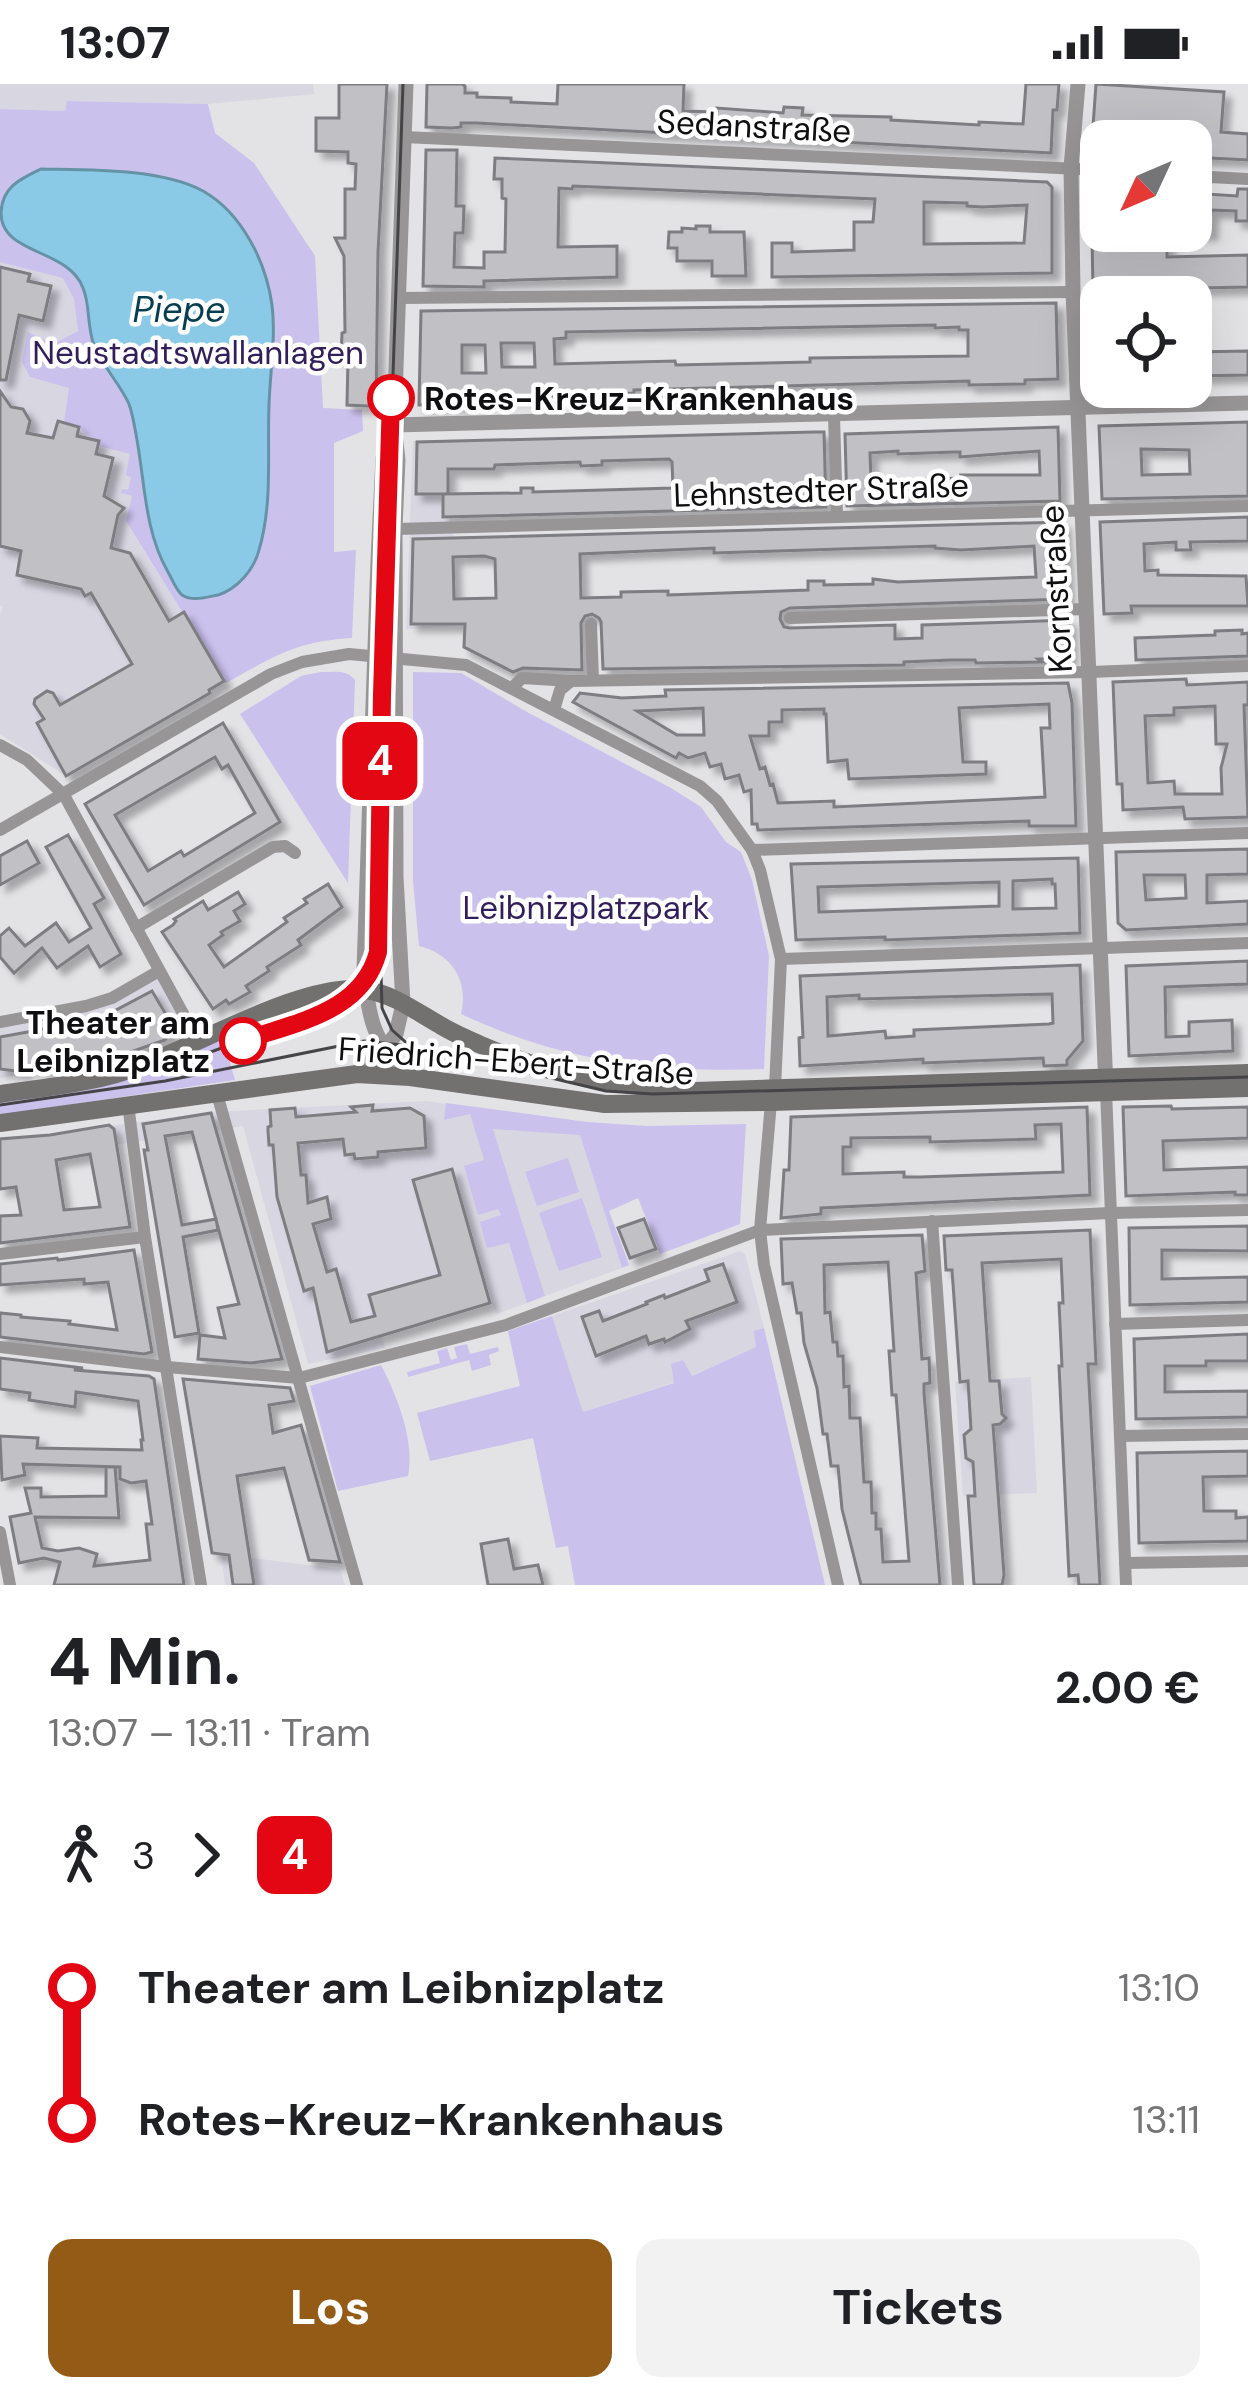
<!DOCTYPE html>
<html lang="de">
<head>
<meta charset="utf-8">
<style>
	:root { --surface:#fff; --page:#f2f2f2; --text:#202124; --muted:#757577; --accent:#945b16 }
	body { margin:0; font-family:"DM Sans",sans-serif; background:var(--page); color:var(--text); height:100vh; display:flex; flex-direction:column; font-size:45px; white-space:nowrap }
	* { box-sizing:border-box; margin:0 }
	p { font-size:39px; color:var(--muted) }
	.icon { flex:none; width:66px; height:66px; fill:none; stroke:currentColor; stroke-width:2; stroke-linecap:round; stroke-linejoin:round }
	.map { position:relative; height:1501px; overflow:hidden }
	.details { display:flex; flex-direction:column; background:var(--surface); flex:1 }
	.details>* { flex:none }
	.badge { padding:0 24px; border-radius:18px; font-size:42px; line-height:78px }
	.needle { width:78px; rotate:226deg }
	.buttons { position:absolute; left:1080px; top:36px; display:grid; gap:24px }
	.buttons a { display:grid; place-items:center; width:132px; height:132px; border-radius:24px; background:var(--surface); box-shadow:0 12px 48px #0002; font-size:60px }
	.map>.badge { position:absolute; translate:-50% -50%; box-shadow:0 0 0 6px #fff }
	.legs { display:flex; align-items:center; gap:18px; height:132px; padding:0 48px; font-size:39px }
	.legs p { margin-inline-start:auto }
	.overview { display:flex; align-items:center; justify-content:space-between; height:204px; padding:0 48px }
	h1 { font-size:66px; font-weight:700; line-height:90px }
	.cta { display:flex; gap:24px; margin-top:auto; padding:24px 48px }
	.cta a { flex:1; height:138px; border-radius:24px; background:var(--accent); color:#fff; font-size:48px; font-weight:700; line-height:138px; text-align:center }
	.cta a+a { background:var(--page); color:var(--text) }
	ul { padding:0 48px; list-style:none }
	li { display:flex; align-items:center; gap:42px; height:132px; font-size:45px }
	li i { display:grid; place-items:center; width:18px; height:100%; margin:0 15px; background:currentColor }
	li i::after { content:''; width:30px; height:30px; margin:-15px; border:9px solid; border-radius:50%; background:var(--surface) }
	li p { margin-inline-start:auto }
	li:first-child i { background:linear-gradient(#0000 50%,currentColor 0) }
	li:last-child i { background:linear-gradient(currentColor 50%,#0000 0) }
	.status { display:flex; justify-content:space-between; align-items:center; height:84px; padding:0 60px; background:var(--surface); direction:ltr }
	.status svg { height:33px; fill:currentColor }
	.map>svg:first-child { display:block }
	.built { fill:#d8d6e1 }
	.green { fill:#cac1ed }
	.water { fill:#8bcae6; stroke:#6692a6; stroke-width:3 }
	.building { fill:#c1c0c4; stroke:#7e7d81; stroke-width:3; fill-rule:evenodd; filter:url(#shadow) }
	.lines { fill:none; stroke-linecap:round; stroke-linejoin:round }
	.minor { stroke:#979596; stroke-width:12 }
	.tertiary { stroke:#979596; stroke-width:15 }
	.secondary { stroke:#737070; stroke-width:18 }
	.tram { stroke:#454446; stroke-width:3 }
	.line-1-casing { stroke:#fff; stroke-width:27 }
	.line-1 { stroke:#e30613; stroke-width:18 }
	.stop-1-dot { fill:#fff; stroke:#e30613; stroke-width:6 }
	.labels { text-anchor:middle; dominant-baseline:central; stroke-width:9; stroke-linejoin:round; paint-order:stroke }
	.street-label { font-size:33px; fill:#0f0e10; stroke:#fff }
	.park-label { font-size:33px; fill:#331e5c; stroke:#fff }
	.stop-label { font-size:33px; font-weight:bold; fill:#0f0e10; stroke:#fff; text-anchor:start }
	.water-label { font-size:36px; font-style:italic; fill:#053e51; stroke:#fff }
</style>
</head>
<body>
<div class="status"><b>13:07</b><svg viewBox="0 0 49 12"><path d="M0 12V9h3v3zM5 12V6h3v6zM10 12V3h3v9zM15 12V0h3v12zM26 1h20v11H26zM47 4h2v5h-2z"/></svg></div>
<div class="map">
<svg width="1248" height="1501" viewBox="0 0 1248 1501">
	<defs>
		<filter id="shadow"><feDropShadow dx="7" dy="7" stdDeviation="3" flood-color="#0004"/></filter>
	</defs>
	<rect width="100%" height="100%" fill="#e3e3e6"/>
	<g class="built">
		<path d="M0 0H313L314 10 208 20 68 17 65 27 0 25Z"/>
		<path d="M0 178 63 193 74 215 78 247 53 260 31 293 70 304 79 343 98 362 130 370 131 393 128 406 122 410 132 411 126 438 226 599 66 692 0 650V531L3 523 0 521Z"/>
		<path d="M413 357H448L458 542 406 545Z"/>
		<path d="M159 887 190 942 124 974 0 994V938L86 922Z"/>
		<path d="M427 1017 468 1023 527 1219 496 1230 473 1162 443 1190 370 1211 385 1264 308 1280 243 1042 0 1078V1057L50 1050 211 1028Z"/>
		<path d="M492 1045 580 1050 622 1184 545 1212Z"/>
		<path d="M740 1167 745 1170 764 1244 754 1247 757 1263 691 1292 682 1276 675 1298 583 1328 552 1232Z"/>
		<path d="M1031 1293 1037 1409 963 1412 955 1298Z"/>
		<path d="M221 1470 340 1485 345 1501H225Z"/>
	</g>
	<g class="green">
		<path d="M67 17 208 20 215 49 254 79 315 172 323 324 362 326 363 347 334 359V468L356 466 352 554C296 557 273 573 226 599L126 437 132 412 121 409 122 405 128 406 131 393 126 391 130 370 98 362 79 343 64 339 69 304 30 293 22 278 28 248 53 260 78 247 74 215 63 194 0 178V25L65 27Z"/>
		<path d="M321 588C333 588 347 585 355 596L348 799 240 630 301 592Z"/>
		<path d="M413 588 461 589 527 628 671 704 701 723 726 758 741 768 752 796 769 872 764 985C655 989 561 977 461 930 469 897 452 870 419 862L413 797Z"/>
		<path d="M377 606 392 607V835L375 836Z"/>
		<path d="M223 955 235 996 0 1031V1018Z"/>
		<path d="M446 1019 587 1038 647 1042 746 1040 740 1140 660 1170 638 1114 609 1127 629 1181 622 1184 580 1051 493 1045 545 1212 527 1219 509 1159 487 1164 480 1138 501 1131 498 1125 478 1131 464 1082 484 1076 470 1030 444 1036Z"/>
		<path d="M568 1074 579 1108 537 1122 525 1088Z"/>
		<path d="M582 1114 602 1173 559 1187 539 1129Z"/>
		<path d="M552 1232 583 1328 674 1299 671 1280 683 1276 692 1292 756 1263 754 1247 764 1244 825 1501H575L568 1462 556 1464 533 1354 430 1377 417 1329 520 1302 508 1247Z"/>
		<path d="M467 1260 470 1270 498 1263 499 1267 489 1271 491 1281 472 1287 469 1276 408 1293 407 1288 440 1279 437 1267 447 1264 451 1276 457 1274 454 1263Z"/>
		<path d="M381 1281C397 1312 415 1357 408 1392L338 1407 310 1302Z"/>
	</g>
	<path class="water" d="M41 85C87 86 161 84 203 107 242 129 266 178 272 221 276 253 270 289 269 321 267 369 273 419 259 466 254 486 237 505 218 511 206 513 193 518 182 511 176 506 172 495 168 488 145 448 145 401 137 356 135 345 133 331 129 320 119 298 101 281 93 258 87 240 90 220 83 204 68 164 1 171 1 129 2 103 20 95 41 85Z"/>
	<g class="building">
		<path d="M339 0H387L378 168 376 321 369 322 347 321 348 275H341L342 249 345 248 344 172 335 154H345V105H355L356 80 348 79V68L316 67V34H339Z"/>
		<path d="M427 0H462L465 2V9H477V13L511 14V18L557 20 558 0H684L683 27 717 28V24L783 29 784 23 803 24 802 31 891 33V36L979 41V38L1023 40 1026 0H1059L1057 26H1053L1051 69 477 39H461V43L452 44 426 43Z"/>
		<path d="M1096 0 1224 8 1221 48 1248 50V76L1191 73V57H1092Z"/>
		<path d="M426 66H457L456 122H464L463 149H455L454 183 484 184V168H505L506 115 502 114V95H494L495 74 1047 98 1052 103V189L772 193V159H792V168L854 166V138H873L875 115 573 102 572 105 559 104 558 163 617 162V193L484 197V203L423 202ZM924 118 967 119V122L982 123 1027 121 1024 159 924 160Z"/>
		<path d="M1238 105H1248V137H1236V127L1211 126 1210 149 1194 148 1191 109 1237 112Z"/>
		<path d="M696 142H710V148H744L746 192H712V177H677V164H668L669 148H682V144L696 145Z"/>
		<path d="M1092 151 1125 153V158L1167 159V173L1248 171V203L1093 206Z"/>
		<path d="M0 183 30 190 28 197 51 202 43 237 19 231 6 296H0Z"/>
		<path d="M1056 219 1058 295 1025 296V300L969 301V297L634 306V309L466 314V320L419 321 421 227ZM935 241V244L959 243V246H968V272L810 274V278L676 281 675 277 555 280 554 255 566 254V248ZM501 259H534L535 283H502ZM462 261H485L486 289H462Z"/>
		<path d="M1248 267V291L1191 292V268Z"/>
		<path d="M0 307 11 323 23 325 30 337 27 349 53 354 58 337 79 343 77 352 99 357 96 370 113 374 104 412 124 424 118 431 111 464 130 469 169 537 184 528 224 597 209 606 210 609 66 692 37 639 44 635 34 620 35 615 47 607 53 609 60 621 132 580 91 509 85 512 81 505 17 491 21 467 0 462Z"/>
		<path d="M1248 338V412L1102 415 1099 342ZM1141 365 1189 366 1190 390 1142 391Z"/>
		<path d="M1058 343 1060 417 847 422 845 350ZM898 367V370L954 368H960V373L1039 367 1040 391H961L962 394 871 397 870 369Z"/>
		<path d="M814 348H824L826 423 443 433V410L521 409V404H533V408L673 404 672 378 669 375 602 377V381L581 382 580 378 495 381 494 385H448V410H416L417 358Z"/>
		<path d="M1248 433V457L1190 458 1191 466H1176V458L1144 460 1145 487 1158 486V491L1246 492 1248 522H1131L1132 529 1104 530 1100 438Z"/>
		<path d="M1063 438 1067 515 790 524 781 528 780 535 784 543 790 544 895 541V555L922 554V541L1069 536 1070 574 1038 575 1042 578 976 579 975 576H951L904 578V581L603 585 601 538 599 534 592 530 585 532 581 539 582 586 523 584 513 588 464 563 465 540H411L413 455ZM935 462V464L961 466 1034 462 1036 493 898 498 873 495V500L824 501V497H808V506L668 511V507L621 508V513L581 514 580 470 714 464V469ZM484 472 495 475 496 514 454 515 453 473Z"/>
		<path d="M1242 546V550L1248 549V572L1136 576 1135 554 1215 551V547Z"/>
		<path d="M1186 595 1187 601 1248 598V621H1244L1248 733 1185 735 1183 723 1123 726 1122 700H1117L1113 598ZM1215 622 1216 660H1227L1221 684 1222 710H1175L1174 697 1148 699 1145 632 1174 631V624Z"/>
		<path d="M1068 599 1072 619 1076 742H1029V737L758 746 757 740H752L751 706 744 708 739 691 725 695 721 680 710 683 705 669 688 674 679 669 676 674 573 618 580 609 622 614 666 612 665 606ZM1049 620 1050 644H1041L1045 713 834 723V717L778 719 773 700 770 701 765 683 760 685 750 652H769V638H782V626L824 625V630H826L828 678 847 676 849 695 986 690V678H963L959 624ZM703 624 704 651H677L637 627Z"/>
		<path d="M223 639 280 738 144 821 85 720ZM215 673 222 685 228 681 255 729 184 772 181 767 148 787 115 731Z"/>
		<path d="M68 751 104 814 94 820 121 870 100 883 88 862 57 884 42 864 14 889 0 873V852L9 844 25 862 56 839 69 858 91 844 46 763Z"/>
		<path d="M27 757 39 779 0 801V772Z"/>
		<path d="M1248 765V790L1207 791V819L1248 817V840L1126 846 1118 839 1116 768ZM1144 791H1185L1186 814 1146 816Z"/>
		<path d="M1078 774 1080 849 885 856V853L796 856 791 780ZM1052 795V800H1055L1056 824 1013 825V797ZM999 798V822L819 828 818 803Z"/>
		<path d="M328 800 342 823 298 856 301 861 267 883 269 887 246 902 250 908 229 920 226 916 213 925 162 848 173 841 176 837 174 835 203 817 208 826 238 808 245 820 234 827 240 837 221 848 223 851 209 861 224 883 287 838 284 834 307 819 304 815Z"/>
		<path d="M1248 877V900L1165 903 1166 953 1189 952V938L1232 936 1233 967 1129 972 1126 882Z"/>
		<path d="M1080 881 1083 957 1067 976V981L1044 982 1043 974 923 979V975L800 982 799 954 803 953 800 892ZM1052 910 1053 939 1049 940 914 946V952L886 954 885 947 828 952 827 913 859 911V915Z"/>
		<path d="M152 907 171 939V949L165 956 128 969H118V974L95 972 94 978 72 975 71 981 49 978 48 985 25 982 24 988 0 985V953L99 935Z"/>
		<path d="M373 1021 372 1027 410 1024 424 1032 426 1064 378 1068V1073L355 1075 354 1070 345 1071 343 1055 298 1059 301 1091H306L308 1119 327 1113 331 1135 313 1140 327 1188 336 1185 351 1238 375 1232 369 1211 440 1191 413 1096 452 1085 490 1219 327 1268 313 1204 304 1207 277 1113 273 1061H269L268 1047V1043L271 1042 270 1026 295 1024 296 1033 356 1028 351 1023Z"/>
		<path d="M1171 1022 1172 1025 1248 1023V1054L1163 1057 1164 1086 1248 1083V1111H1235V1108L1126 1112 1123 1023Z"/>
		<path d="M1087 1023 1090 1111 821 1124V1130L781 1134 784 1086H789L791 1033ZM1061 1040 1063 1088 920 1093H904V1088L843 1090V1063H851V1054L930 1053V1058L1036 1055 1035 1041Z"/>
		<path d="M211 1029 244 1143 282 1275 251 1279 198 1275 200 1251 225 1254 218 1224 239 1220 192 1048 165 1052 182 1141 216 1135 218 1146 183 1153 199 1249 175 1253 145 1072 144 1066H148L143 1040Z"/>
		<path d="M109 1041 114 1045 130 1143 0 1159V1132L21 1131 16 1103 0 1105V1055L50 1051ZM90 1070 100 1123 64 1126 56 1076Z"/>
		<path d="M644 1135 656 1165 630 1174 618 1144Z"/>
		<path d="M1248 1142V1167L1162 1166V1195L1248 1193V1218L1130 1221 1129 1144Z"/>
		<path d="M1090 1146 1096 1280H1088L1100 1501H1079L1078 1491 1069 1492 1059 1282H1062L1059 1219H1063L1061 1175 982 1179 990 1297H999L1002 1330 1006 1334 1000 1340 993 1341 1004 1491 1002 1501H974L968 1412H975L973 1378 966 1374 964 1351 971 1345 968 1297 960 1298 952 1186H946L944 1152Z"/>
		<path d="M922 1151 925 1187 916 1189 922 1275 929 1274 930 1299 924 1300V1309L940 1501H861L842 1425 838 1382H831L827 1350H823L817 1304 804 1259 801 1229H797L792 1199 783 1200 781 1155ZM888 1178 894 1267H889L892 1311H896L909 1477 883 1478 881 1445H876V1429H872L871 1398H864L860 1334H850L849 1302 844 1303 843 1272H838L837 1258H833L830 1228 825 1229 824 1181Z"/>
		<path d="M134 1166 152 1268 144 1270 0 1253V1229L21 1231V1233L70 1237 69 1240 117 1246 108 1198 84 1200V1195L0 1201V1180L57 1174 58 1176Z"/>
		<path d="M723 1180 737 1218 686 1237 690 1245 665 1258 664 1255 649 1260 646 1252 596 1272 582 1233 599 1227 603 1237 647 1220 646 1218 664 1211 665 1214 709 1197 705 1186Z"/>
		<path d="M1248 1250V1277H1206V1282H1165V1308L1248 1307V1333L1136 1335 1134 1255Z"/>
		<path d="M0 1274 83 1284 74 1286 149 1292 154 1295 184 1501H54L60 1478 44 1474 19 1479 10 1433 31 1429 25 1404H41V1413L106 1412V1383H115L119 1434 35 1433 42 1464 58 1467 79 1464 97 1470 94 1482 150 1476 146 1440H152L146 1397 131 1399 120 1395V1383L23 1380 25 1391 2 1396 0 1352 38 1354 37 1364 142 1366 141 1356H143L138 1317 76 1308 75 1323 29 1316 30 1309 0 1305Z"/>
		<path d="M183 1295 290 1304 294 1317 269 1321 273 1349 301 1341 340 1478 309 1476 284 1384 237 1392 254 1501H233L229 1471 212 1469Z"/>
		<path d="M1248 1367V1392L1203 1393 1204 1427H1236V1434L1248 1433V1457L1139 1459 1137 1369Z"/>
		<path d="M508 1455 514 1485 538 1481 543 1501H488L481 1460Z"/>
	</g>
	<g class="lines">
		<g class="minor">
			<path d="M404 53 1101 86"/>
			<path d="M1191 92 1248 95"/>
			<path d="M398 214 1073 208"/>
			<path d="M834 332 837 432"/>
			<path d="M395 445 1248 422"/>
			<path d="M790 534 1087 525"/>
			<path d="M591 540 593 596"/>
			<path d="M512 604 522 594 571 597"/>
			<path d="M554 626 560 606 571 597 1090 588 1248 582"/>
			<path d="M0 661 27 676 64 711 198 957"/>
			<path d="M0 746 271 590 302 578 349 570 466 581 700 702 717 717 752 766 760 786 781 875 775 1004"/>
			<path d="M752 766 1248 749"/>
			<path d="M136 844 273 763 285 762 295 769"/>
			<path d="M781 875 1248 859"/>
			<path d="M0 938 86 922 112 914 159 887"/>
			<path d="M1106 1007 1126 1501"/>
			<path d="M217 1010 357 1501"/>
			<path d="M771 1018 760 1146 764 1181 838 1501"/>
			<path d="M128 1020 145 1153 201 1501"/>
			<path d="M932 1137 958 1501"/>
			<path d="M0 1170 145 1153"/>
			<path d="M1115 1240 1248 1236"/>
			<path d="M0 1263 167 1283 299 1294 506 1241 760 1146 1110 1129 1248 1126"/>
			<path d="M1120 1352 1248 1350"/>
			<path d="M0 1448 10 1501"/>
			<path d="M1125 1479 1248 1477"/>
		</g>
		<g class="tertiary">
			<path d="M1078 0 1071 84 1073 208 1106 1004"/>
			<path d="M394 341 1248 319"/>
			<path d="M391 350 383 374 378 476 364 885C368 934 373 959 410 993"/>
			<path d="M357 990 384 966 396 950 403 920 396 793 395 445 398 376 394 341 406 0"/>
		</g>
		<g class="secondary">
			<path d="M0 1010C48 1003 97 999 143 981 199 960 309 896 366 906 393 910 417 928 440 941 453 949 467 955 481 961 549 991 622 1003 695 1007L1248 989"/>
			<path d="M0 1039 357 990 410 993 605 1020 771 1018 1248 1004"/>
		</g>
		<g class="tram">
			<path d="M403 0 382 611 379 819 382 924 392 946 410 962"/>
			<path d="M178 980 341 920 365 899 377 874"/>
			<path d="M0 1021 165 997 364 957 420 963 606 1007 653 1010 1248 993"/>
		</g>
	</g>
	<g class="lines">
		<defs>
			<path id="line-1" d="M243 957C295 938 362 929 378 868L382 611 391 314"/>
		</defs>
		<use href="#line-1" class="line-1-casing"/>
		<use href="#line-1" class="line-1"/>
	</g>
	<g class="stop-1-dot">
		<circle cx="391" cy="314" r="21"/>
		<circle cx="243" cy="957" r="21"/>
	</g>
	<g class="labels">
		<g class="street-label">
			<text transform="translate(754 42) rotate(3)">Sedanstraße</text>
			<text transform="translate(821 406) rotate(-2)">Lehnstedter Straße</text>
			<text transform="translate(1056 505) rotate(-93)">Kornstraße</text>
			<text transform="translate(516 977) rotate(4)">Friedrich-Ebert-Straße</text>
		</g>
		<g class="park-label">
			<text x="198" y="268">Neustadtswallanlagen</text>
			<text x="586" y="823">Leibnizplatzpark</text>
		</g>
		<g class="stop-label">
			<text x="424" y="314">Rotes-Kreuz-Krankenhaus</text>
			<text x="210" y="938" text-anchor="end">Theater am<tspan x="210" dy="38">Leibnizplatz</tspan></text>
		</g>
		<g class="water-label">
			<text x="179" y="225">Piepe</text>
		</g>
	</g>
</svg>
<div class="buttons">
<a><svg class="needle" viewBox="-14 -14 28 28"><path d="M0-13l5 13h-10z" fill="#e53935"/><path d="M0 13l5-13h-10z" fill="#757577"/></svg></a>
<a><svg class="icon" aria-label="locate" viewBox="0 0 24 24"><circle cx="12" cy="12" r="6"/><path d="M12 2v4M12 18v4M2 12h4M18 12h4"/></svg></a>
</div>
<b class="badge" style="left:380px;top:677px;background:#e30613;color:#fff">4</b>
</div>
<section class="details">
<div class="overview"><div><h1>4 Min.</h1><p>13:07 – 13:11 · Tram</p></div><b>2.00 €</b></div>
<div class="legs"><svg class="icon" aria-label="walk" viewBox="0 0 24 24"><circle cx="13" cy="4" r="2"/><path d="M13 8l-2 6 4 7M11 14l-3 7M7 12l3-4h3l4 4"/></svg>3<svg class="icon" aria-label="forward" viewBox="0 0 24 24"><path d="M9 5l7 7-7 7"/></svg><b class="badge" style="background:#e30613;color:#fff">4</b></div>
<ul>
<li><i style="color:#e30613"></i><b>Theater am Leibnizplatz</b><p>13:10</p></li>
<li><i style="color:#e30613"></i><b>Rotes-Kreuz-Krankenhaus</b><p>13:11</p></li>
</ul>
<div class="cta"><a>Los</a><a>Tickets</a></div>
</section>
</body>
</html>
